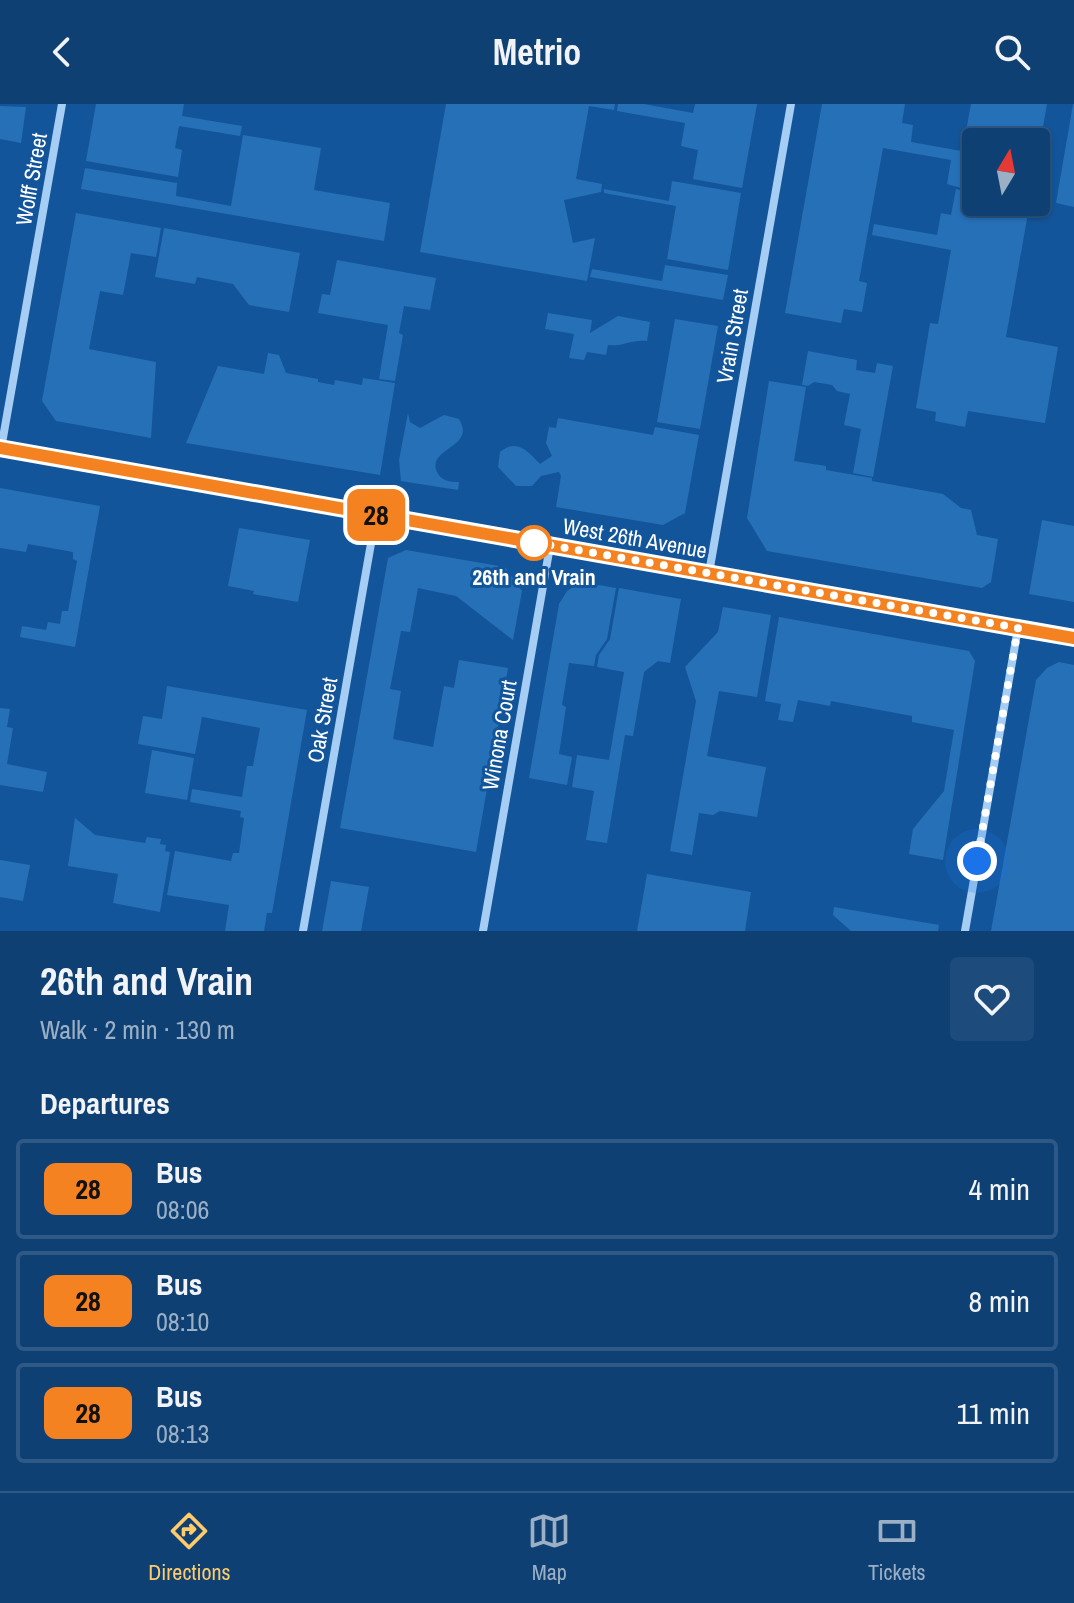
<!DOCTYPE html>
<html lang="en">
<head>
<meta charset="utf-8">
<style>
	:root { --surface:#0e4074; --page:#1c4b7c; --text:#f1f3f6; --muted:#9bafc5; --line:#2e5986; --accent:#ffcc69 }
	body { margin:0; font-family:"Archivo Narrow",sans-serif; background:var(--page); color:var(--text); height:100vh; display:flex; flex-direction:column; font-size:30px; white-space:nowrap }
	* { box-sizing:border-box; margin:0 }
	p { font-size:26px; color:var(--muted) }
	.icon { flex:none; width:44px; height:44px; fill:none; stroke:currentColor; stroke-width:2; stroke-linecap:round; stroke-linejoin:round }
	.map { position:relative; height:827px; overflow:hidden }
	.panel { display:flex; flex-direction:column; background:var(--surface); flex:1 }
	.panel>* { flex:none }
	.badge { padding:0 16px; border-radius:12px; font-size:28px; line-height:52px }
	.needle { width:52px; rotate:10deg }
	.tools { position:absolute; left:962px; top:24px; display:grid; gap:16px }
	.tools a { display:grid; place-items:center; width:88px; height:88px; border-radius:8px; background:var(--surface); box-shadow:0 2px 6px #0004,0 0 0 2px var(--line); font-size:40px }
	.you { position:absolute; width:40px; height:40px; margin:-20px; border:6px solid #fff; border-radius:50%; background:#1a73e8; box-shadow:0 0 0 12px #1a73e833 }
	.map>.badge { position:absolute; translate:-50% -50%; box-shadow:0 0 0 4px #fff }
	h2 { padding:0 40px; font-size:30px; line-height:72px }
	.round { display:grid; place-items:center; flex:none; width:84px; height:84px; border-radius:8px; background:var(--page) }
	.overview { display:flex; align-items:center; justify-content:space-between; height:136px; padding:0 40px }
	h1 { font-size:38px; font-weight:800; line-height:60px }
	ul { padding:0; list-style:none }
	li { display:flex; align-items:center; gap:24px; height:100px; margin:0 16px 12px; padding:0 24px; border:4px solid var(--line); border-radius:8px }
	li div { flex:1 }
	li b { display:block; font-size:30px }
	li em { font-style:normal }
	li .badge { min-width:88px; font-weight:700; text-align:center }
	header { display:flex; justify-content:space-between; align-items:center; height:104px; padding:0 40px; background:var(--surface); font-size:36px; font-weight:800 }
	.dock { display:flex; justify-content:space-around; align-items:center; height:112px; border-top:2px solid var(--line); background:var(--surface); font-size:22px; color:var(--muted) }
	.dock a { display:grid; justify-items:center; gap:4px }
	.dock .on { color:var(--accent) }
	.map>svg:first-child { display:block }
	.green { fill:#2670b8 }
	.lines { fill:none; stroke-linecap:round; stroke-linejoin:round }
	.street { stroke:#a6cdf3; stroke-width:8 }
	.secondary { stroke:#d6e9fd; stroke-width:16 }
	.line-casing { stroke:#fff; stroke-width:18 }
	.line { stroke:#f58220; stroke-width:12 }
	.walk { stroke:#fff; stroke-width:8; stroke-dasharray:0 14.4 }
	.stop-dot { fill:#fff; stroke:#f58220; stroke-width:4 }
	.labels { text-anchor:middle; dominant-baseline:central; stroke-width:6; stroke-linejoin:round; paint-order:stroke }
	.street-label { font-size:22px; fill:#fff; stroke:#13559a }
	.stop-label { font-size:22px; font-weight:bold; fill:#fff; stroke:#13559a }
</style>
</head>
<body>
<header><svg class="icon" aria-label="back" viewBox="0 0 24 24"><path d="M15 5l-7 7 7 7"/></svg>Metrio<svg class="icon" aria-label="search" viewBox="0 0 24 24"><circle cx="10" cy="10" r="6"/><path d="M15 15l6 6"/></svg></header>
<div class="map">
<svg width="1074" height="827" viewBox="0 0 1074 827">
	<rect width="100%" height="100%" fill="#13559a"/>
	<g class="green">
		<path d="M96 0H184L182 12 242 22 240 32 179 22 175 44 182 46 178 73 86 57Z"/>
		<path d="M446 0H615L614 6 589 2 576 75 602 80 601 88 564 96 573 139 595 134 587 177 420 148Z"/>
		<path d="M618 0H644L693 9 695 0H757L742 84 693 75 698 46 681 42 685 19 617 7Z"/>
		<path d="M822 0H905L902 19 913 21 911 38 967 48 969 40 976 41V61H972L968 86 947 80 951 56 883 44 859 177 867 179 862 208 844 205 841 219 785 209Z"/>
		<path d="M971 0H1047L1040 40 966 27Z"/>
		<path d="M1073 0H1074V103L1056 99Z"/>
		<path d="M0 2 26 3 21 39 0 35Z"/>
		<path d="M243 31 321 44 314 86 390 99 384 137 81 85 85 64 177 79 176 92 231 102Z"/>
		<path d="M672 77 741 89 728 166 667 155 676 102 604 89V85L669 97Z"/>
		<path d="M956 85 976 89V98H1030L1006 233 1058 243 1045 319 968 307 965 323 935 317 936 308 916 304 930 219 938 220 951 146 872 131 874 120 937 131 941 109 951 111Z"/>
		<path d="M76 109 161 124 156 153 131 149 123 191 100 187 89 245 156 258 151 334 56 317 42 297Z"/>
		<path d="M164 124 300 149 289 208 249 201 233 180 197 173 195 180 155 173Z"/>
		<path d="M337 156 436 174 430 206 404 202 399 229 403 231 395 277 379 275 388 221 318 209 322 190 330 191Z"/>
		<path d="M665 161 728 171 723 196 590 173 592 165 662 177Z"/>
		<path d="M548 209 592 216 590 229 618 212 650 218 647 237C632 235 622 243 608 241L606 251 587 248 584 256 569 254 574 230 545 225Z"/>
		<path d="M675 215 718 222 700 325 657 318Z"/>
		<path d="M808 247 857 256 856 266 875 269 877 259 893 262 873 373 853 369 861 325 844 321 850 290 837 287 832 281 814 278 808 282 802 281Z"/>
		<path d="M268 249 279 251 286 269 318 275V278L334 281 335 276 362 281 363 274 395 279 380 371 186 339 218 262 264 270Z"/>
		<path d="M769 277 806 283 794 357 826 362V366L872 374V377L943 390 961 404 971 406 977 431 998 435 991 478 982 484 767 447 747 414Z"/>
		<path d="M408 309 410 318 420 324 444 311 459 315C462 321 465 327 461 333 455 345 429 350 437 368 441 377 450 378 459 378L458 386 401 377 399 356Z"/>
		<path d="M558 314 653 331 655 323 699 331 685 409 663 421 556 403 561 372 559 368 541 372 532 382H516L498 363 500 348C516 334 528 347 540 360L552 352 546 339 549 323 556 324Z"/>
		<path d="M0 384 100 402 75 543 20 533 22 522 46 526 48 518 60 520 62 507H68L77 457 73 455V448L28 440 26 448 0 444Z"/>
		<path d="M1042 416 1074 422V498L1029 490Z"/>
		<path d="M239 424 310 436 298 498 253 490 254 487 228 482Z"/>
		<path d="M406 446 505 463 522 487 513 536 456 492 418 484 410 528 401 527 390 585 401 587 393 635 433 643 444 582 454 584 459 556 508 564 476 748 340 724 388 454Z"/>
		<path d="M581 478 616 484 607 535 596 551 594 562 569 559 562 601 566 603 559 650 572 653 567 681 529 674 559 500 567 487Z"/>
		<path d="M619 484 681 495 670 559 658 557 644 568 633 632 625 631 607 739 586 736 594 687 572 683 577 651 609 656 624 568 597 563 599 551 610 535Z"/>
		<path d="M723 503 771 511 757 593 719 587 707 652 766 663 757 713 720 707 713 711 699 709 692 751 670 747 696 597 685 563 718 528Z"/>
		<path d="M779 513 969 547 975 557 943 756 909 750 913 725 944 687 954 626 912 618V612L831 597 830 602 798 596 793 618 778 616 781 600 765 597Z"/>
		<path d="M1059 558 1074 561V827H991L1036 576 1047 564Z"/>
		<path d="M167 582 307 606 272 809H267L264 827H225L229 801 167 791 175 747 231 757 233 749H239L244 714 240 713 241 707 190 698 192 685 242 693 247 662H253L260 624 202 613 195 650 138 640 143 612 162 615Z"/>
		<path d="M0 604 10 605 7 623 13 624 7 660 47 668 43 688 0 681Z"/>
		<path d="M152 646 194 654 187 696 145 689Z"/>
		<path d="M75 714 95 731 145 739 147 733 161 735 160 740 166 741 165 747 170 748 160 808 113 799 118 770 68 762Z"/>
		<path d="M0 756 30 761 23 797 0 793Z"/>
		<path d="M647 770 751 788 745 827H637Z"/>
		<path d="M331 777 369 783 361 827H322Z"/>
		<path d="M834 803 939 821 938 827H851L833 811Z"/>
	</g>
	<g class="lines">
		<g class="street">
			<path d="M1 345 62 0"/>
			<path d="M709 469 791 0"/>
			<path d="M303 827 376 411"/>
			<path d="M483 827 550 442"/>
			<path d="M965 827 1018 524"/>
		</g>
		<path class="secondary" d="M0 344 1074 534"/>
	</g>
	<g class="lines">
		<defs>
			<path id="line" d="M0 344 1074 534"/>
		</defs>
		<use href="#line" class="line-casing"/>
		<use href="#line" class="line"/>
		<path class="walk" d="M534 439 521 436 1018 524 977 757"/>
	</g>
	<circle class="stop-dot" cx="534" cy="439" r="16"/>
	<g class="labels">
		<g class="street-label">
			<text transform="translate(31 75) rotate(-80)">Wolff Street</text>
			<text transform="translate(732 232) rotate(-80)">Vrain Street</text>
			<text transform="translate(635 434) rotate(10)">West 26th Avenue</text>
			<text transform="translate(322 616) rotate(-80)">Oak Street</text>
			<text transform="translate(499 631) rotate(-80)">Winona Court</text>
		</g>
		<g class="stop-label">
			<text x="534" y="473">26th and Vrain</text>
		</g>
	</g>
</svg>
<div class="tools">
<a><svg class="needle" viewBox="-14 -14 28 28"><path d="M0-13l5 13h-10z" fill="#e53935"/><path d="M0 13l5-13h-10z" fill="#9bafc5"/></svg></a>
</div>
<div class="you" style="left:977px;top:757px"></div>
<b class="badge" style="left:376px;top:411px;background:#f58220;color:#111">28</b>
</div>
<section class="panel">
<div class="overview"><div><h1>26th and Vrain</h1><p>Walk · 2 min · 130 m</p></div><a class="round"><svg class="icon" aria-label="heart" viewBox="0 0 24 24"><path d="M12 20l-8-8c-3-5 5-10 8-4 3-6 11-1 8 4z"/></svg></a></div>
<h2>Departures</h2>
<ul>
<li><span class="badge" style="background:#f58220;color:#111">28</span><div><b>Bus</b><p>08:06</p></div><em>4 min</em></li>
<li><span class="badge" style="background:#f58220;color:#111">28</span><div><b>Bus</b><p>08:10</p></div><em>8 min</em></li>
<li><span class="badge" style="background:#f58220;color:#111">28</span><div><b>Bus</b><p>08:13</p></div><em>11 min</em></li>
</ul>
</section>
<nav class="dock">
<a class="on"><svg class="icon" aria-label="directions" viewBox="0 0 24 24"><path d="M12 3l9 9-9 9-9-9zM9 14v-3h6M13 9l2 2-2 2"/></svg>Directions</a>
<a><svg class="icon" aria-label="map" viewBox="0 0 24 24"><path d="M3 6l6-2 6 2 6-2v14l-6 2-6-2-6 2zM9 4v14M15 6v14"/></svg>Map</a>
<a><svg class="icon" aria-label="tickets" viewBox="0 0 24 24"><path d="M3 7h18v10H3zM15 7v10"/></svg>Tickets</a>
</nav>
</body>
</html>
